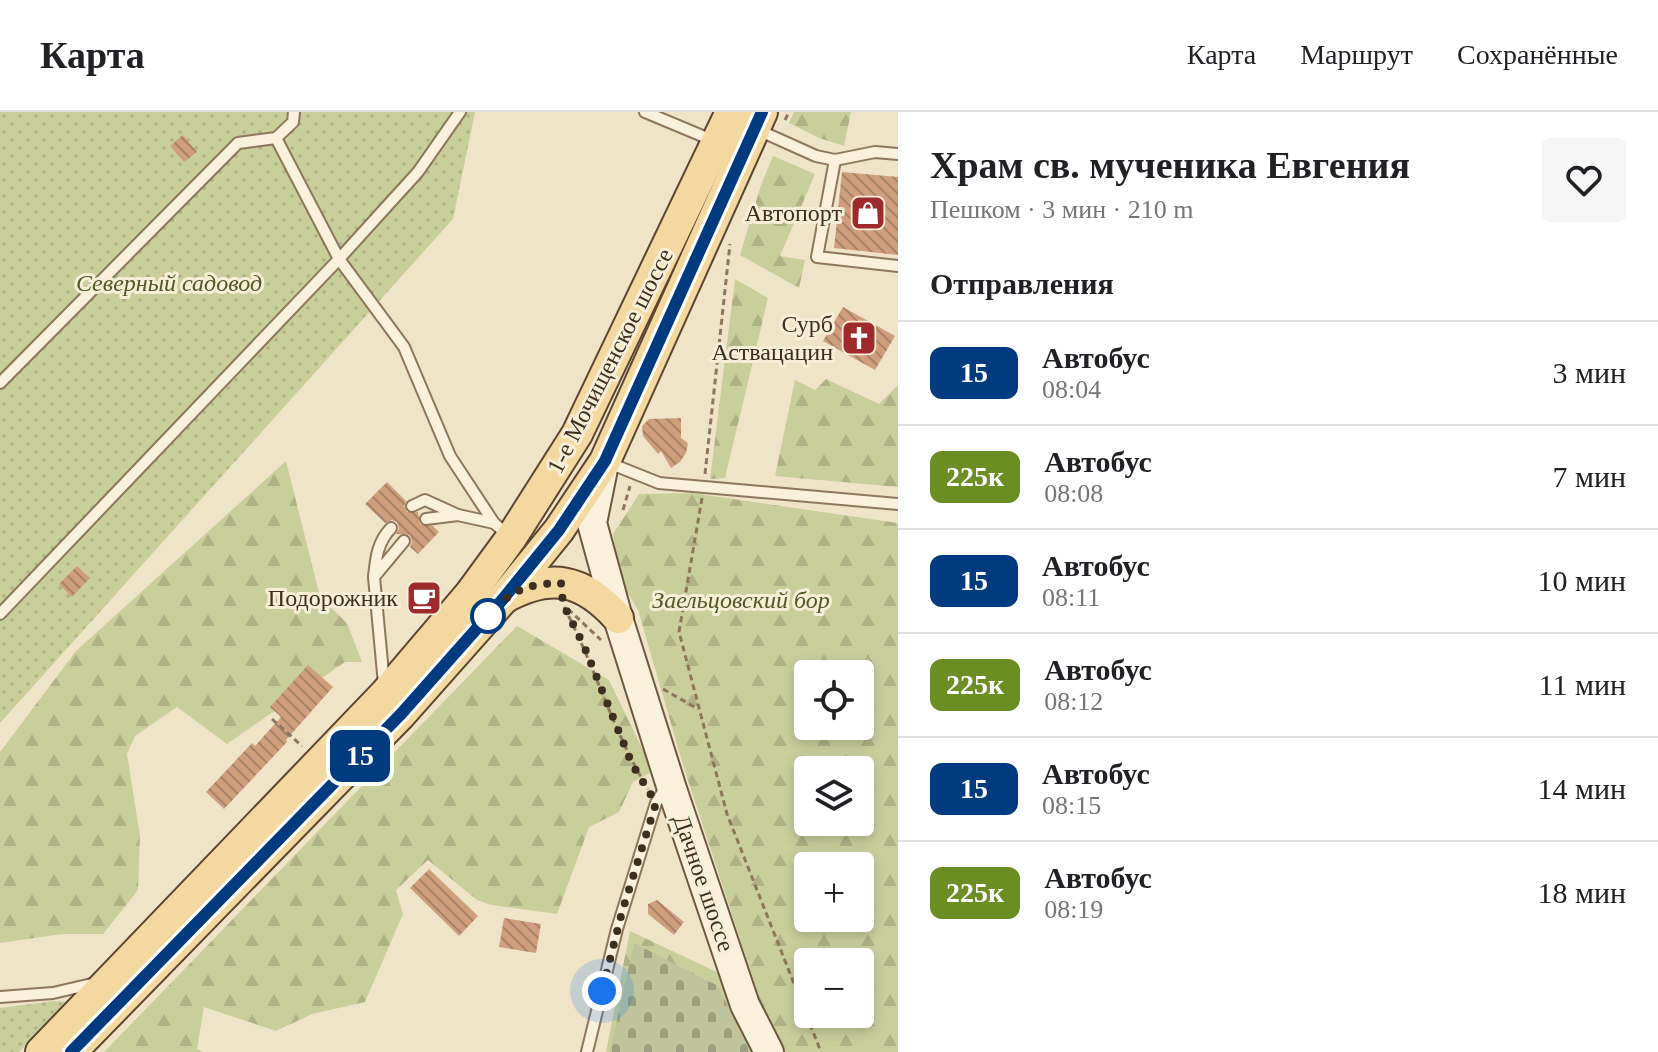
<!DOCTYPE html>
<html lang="ru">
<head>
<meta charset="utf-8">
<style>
	:root { --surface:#fff; --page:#f6f6f6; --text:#202124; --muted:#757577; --line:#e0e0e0 }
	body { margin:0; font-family:"Times New Roman",serif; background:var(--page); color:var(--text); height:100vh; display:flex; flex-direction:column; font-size:30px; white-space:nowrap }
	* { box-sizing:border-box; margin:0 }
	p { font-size:26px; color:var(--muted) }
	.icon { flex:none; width:44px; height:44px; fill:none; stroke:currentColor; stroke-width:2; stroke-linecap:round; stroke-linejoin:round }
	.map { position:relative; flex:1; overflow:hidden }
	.panel { display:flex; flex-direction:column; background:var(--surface); width:760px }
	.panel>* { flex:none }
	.badge { padding:0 16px; border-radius:12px; font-size:28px; line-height:52px }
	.controls { position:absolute; left:794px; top:548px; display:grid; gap:16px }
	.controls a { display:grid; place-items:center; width:80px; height:80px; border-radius:8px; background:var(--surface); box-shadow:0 4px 12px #0003; font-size:40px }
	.you { position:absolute; width:40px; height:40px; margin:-20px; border:6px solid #fff; border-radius:50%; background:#1a73e8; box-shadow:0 0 0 12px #1a73e833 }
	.map>.badge { position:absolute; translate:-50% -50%; box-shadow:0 0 0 4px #fff }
	h2 { padding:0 32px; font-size:30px; line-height:72px }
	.round { display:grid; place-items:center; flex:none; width:84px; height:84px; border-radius:8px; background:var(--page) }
	.headline { display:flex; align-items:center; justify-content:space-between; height:136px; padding:0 32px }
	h1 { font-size:38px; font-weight:700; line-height:60px }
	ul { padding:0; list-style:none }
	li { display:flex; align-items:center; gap:24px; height:104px; padding:0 32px; border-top:2px solid var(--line) }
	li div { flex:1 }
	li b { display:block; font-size:30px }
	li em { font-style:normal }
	li .badge { min-width:88px; font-weight:700; text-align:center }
	header { display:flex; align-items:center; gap:48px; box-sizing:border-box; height:112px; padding:0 40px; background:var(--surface); border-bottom:2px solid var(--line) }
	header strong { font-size:38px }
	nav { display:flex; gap:44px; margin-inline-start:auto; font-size:28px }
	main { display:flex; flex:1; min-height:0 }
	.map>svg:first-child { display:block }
	.grass { fill:url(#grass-dots) }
	.forest { fill:url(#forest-firs); fill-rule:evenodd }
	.cemetery { fill:url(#cemetery-stones) }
	.building { fill:url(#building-back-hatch) }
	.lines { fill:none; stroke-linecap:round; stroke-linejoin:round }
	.lane-casing { stroke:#8d765c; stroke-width:14 }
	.secondary-casing { stroke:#6f573f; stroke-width:32 }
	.primary-casing { stroke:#5b4430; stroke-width:34 }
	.path { stroke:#8d765c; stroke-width:3; stroke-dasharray:6 4; stroke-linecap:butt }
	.lane { stroke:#faf1dc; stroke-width:10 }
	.secondary { stroke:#faf1dc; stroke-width:28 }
	.primary { stroke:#f3d9a0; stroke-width:30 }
	.line-casing { stroke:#fff; stroke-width:18 }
	.line { stroke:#003b80; stroke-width:12 }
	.walk { stroke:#3d2e20; stroke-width:8; stroke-dasharray:0 14.4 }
	.stop-dot { fill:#fff; stroke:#003b80; stroke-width:4 }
	.labels { text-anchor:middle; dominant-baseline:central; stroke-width:6; stroke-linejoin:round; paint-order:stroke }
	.poi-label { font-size:24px; fill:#3d2e20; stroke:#f7eed8; text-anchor:end }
	.park-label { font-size:24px; font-style:italic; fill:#4d5a26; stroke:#f7eed8 }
	.street-label { font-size:24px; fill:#3d2e20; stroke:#f7eed8 }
</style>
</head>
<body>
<header>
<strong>Карта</strong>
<nav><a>Карта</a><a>Маршрут</a><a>Сохранённые</a></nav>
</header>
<main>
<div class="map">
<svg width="898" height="940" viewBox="0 0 898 940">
	<defs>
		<pattern id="grass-dots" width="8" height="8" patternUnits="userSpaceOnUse" patternTransform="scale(2)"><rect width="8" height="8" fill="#c9cf9b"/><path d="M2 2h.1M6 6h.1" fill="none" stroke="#aeb285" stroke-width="1.8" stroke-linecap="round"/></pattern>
		<pattern id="forest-firs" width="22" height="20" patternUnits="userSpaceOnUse" patternTransform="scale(2)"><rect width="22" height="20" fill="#c9cf9b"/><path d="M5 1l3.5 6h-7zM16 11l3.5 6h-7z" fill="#aeb285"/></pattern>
		<pattern id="cemetery-stones" width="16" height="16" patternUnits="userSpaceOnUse" patternTransform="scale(2)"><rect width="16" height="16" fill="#bfc49a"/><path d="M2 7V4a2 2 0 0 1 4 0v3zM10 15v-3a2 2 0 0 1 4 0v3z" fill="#9ca07d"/></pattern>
		<pattern id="building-back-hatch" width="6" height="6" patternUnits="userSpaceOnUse" patternTransform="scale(2)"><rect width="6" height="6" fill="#cf9f7d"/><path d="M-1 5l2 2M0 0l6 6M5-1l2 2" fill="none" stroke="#a98266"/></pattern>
	</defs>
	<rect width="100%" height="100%" fill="#f0e4c8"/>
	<g class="grass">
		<path d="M0 0H475L453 107 0 611Z"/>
		<path d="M54 889 67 890 19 940H0V896Z"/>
	</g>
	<g class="forest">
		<path d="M794 0H851L844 34 819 26 789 11Z"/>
		<path d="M773 44 815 62 780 144 805 148 799 176 740 143 761 73Z"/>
		<path d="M735 167 768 186 725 366 710 367Z"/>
		<path d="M826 267 879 292 898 273V375L775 364 795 268 815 278Z"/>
		<path d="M286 349 320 485 347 511 362 550H345L227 632 177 595 135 624 127 642 140 724 138 778 103 822H62L0 831V640L76 539Z"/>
		<path d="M692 381 898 411V940H606L630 819 757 879 683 653 638 498 619 466 613 422 639 382ZM808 562H860V614H808ZM808 658H860V710H808ZM808 754H860V806H808ZM808 850H860V902H808Z"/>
		<path d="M517 514 609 568 653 659 633 670 619 700 589 715 557 802 491 793 477 788 428 748 396 778 403 802 365 890 312 902 276 919 204 895 197 937 203 940H104Z"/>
	</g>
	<path class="cemetery" d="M634 831 718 874 750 940H610Z"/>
	<g class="building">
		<path d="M183 23 197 40 184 50 170 34Z"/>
		<path d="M842 60 898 65V143L834 136Z"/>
		<path d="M843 195 895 224 875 258 823 229Z"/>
		<path d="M681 306V326L688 331 686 341 680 350 671 356 661 339 658 342 643 324 642 314 649 307Z"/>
		<path d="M387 370 406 389 404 394 407 400H418L420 412 433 414 439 420 418 442 410 435 412 430 410 423 396 422 399 417 397 410 392 408 385 411 365 392Z"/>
		<path d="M77 454 90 466 72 485 59 472Z"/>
		<path d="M308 553 333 575 286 628 287 630 224 697 206 680 252 631 255 634 281 605 270 595Z"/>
		<path d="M429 757 478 804 459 824 410 776Z"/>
		<path d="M657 788 684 810 674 823 648 802V792Z"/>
		<path d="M504 806 541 812 536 841 499 835Z"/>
	</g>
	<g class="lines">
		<defs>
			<g id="lane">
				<path d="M645 0 712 28"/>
				<path d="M756 17 816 44 835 48 875 40 898 42"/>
				<path d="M276 26 339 147 404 235 450 344 494 411 510 425"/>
				<path d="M835 48 817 145 898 154"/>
				<path d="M0 271 238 31 276 26 293 10 294 0"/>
				<path d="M609 351 659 371 898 392"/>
				<path d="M412 394 425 388 458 403"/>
				<path d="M426 407 458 403 494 411"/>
				<path d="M374 465C376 446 377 431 391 416"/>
				<path d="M0 502 339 147 418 60 460 0"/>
				<path d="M384 572 374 465 404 429"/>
				<path d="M0 885 53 881 96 871"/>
				<path d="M587 940 617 817 656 691 662 681 669 678"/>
			</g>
			<path id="secondary" d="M604 352 592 411 618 506 672 677 745 893 769 940"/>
			<g id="primary">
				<path d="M504 486C551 460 583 467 618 506"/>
				<path d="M41 940 385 582 470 482 511 426 577 322 731 0"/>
				<path d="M71 940 401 602 503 487 559 418 605 349 762 0"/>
			</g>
		</defs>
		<use href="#lane" class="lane-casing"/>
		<use href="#secondary" class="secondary-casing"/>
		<use href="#primary" class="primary-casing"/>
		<g class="path">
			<path d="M785 8 789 0"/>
			<path d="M705 362 730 132"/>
			<path d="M702 386 679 520 727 702 821 940"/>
			<path d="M623 398 630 374"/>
			<path d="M564 495C595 554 613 620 648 677"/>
			<path d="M568 497 601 528"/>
			<path d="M663 577 698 597"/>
			<path d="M272 607 302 634"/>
		</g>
		<use href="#lane" class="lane"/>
		<use href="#secondary" class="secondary"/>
		<use href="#primary" class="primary"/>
	</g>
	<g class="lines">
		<defs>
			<path id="line" d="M71 940 401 602 503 487 559 418 605 349 762 0"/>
		</defs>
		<use href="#line" class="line-casing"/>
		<use href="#line" class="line"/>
		<path class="walk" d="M488 504 482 510C508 481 521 472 561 471L563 492 584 534 632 652 656 691 622 800 602 879"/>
	</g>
	<defs>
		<symbol id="shop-square" viewBox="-11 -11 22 22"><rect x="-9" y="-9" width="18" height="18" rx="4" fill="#9e2a2b" stroke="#f7eed8"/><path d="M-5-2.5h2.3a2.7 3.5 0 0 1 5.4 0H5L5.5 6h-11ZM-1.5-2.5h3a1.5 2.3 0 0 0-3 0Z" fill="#fff"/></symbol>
		<symbol id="church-square" viewBox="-11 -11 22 22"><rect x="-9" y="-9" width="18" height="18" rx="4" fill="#9e2a2b" stroke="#f7eed8"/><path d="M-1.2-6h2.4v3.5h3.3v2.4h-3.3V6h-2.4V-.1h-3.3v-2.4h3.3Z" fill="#fff"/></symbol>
		<symbol id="cafe-square" viewBox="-11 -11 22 22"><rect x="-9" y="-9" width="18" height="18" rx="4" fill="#9e2a2b" stroke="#f7eed8"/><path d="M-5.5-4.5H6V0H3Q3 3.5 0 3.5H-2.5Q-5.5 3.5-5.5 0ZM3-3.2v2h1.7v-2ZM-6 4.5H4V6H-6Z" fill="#fff"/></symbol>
	</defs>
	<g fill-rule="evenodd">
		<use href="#shop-square" x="848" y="81" width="40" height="40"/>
		<use href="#church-square" x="839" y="206" width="40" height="40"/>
		<use href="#cafe-square" x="404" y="466" width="40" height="40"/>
	</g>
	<circle class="stop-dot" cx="488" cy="504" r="16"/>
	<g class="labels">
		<g class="poi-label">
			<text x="842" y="101">Автопорт</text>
			<text x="833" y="212">Сурб<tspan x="833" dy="28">Аствацацин</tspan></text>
			<text x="398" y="486">Подорожник</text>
		</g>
		<g class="park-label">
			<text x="169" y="171">Северный садовод</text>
			<text x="741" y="488">Заельцовский бор</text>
		</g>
		<g class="street-label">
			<text transform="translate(610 249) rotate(-63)">1-е Мочищенское шоссе</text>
			<text transform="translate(704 771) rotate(71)">Дачное шоссе</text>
		</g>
	</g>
</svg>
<div class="controls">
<a><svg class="icon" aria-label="locate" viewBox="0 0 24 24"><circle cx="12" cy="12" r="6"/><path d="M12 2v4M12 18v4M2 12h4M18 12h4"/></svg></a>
<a><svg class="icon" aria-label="layers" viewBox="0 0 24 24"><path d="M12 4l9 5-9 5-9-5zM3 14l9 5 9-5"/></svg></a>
<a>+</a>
<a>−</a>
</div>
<div class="you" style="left:602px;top:879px"></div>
<b class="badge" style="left:360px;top:644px;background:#003b80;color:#fff">15</b>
</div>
<section class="panel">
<div class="headline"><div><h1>Храм св. мученика Евгения</h1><p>Пешком · 3 мин · 210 m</p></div><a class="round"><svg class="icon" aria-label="heart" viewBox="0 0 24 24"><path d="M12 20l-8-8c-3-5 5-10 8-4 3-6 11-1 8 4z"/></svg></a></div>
<h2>Отправления</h2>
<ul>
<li><span class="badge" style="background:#003b80;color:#fff">15</span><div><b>Автобус</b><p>08:04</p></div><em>3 мин</em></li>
<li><span class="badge" style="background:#6b8e23;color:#fff">225к</span><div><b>Автобус</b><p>08:08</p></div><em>7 мин</em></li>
<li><span class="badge" style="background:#003b80;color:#fff">15</span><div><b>Автобус</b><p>08:11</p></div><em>10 мин</em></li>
<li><span class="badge" style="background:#6b8e23;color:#fff">225к</span><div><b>Автобус</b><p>08:12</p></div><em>11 мин</em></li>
<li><span class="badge" style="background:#003b80;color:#fff">15</span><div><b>Автобус</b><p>08:15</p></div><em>14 мин</em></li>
<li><span class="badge" style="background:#6b8e23;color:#fff">225к</span><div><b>Автобус</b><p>08:19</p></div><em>18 мин</em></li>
</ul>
</section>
</main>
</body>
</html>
